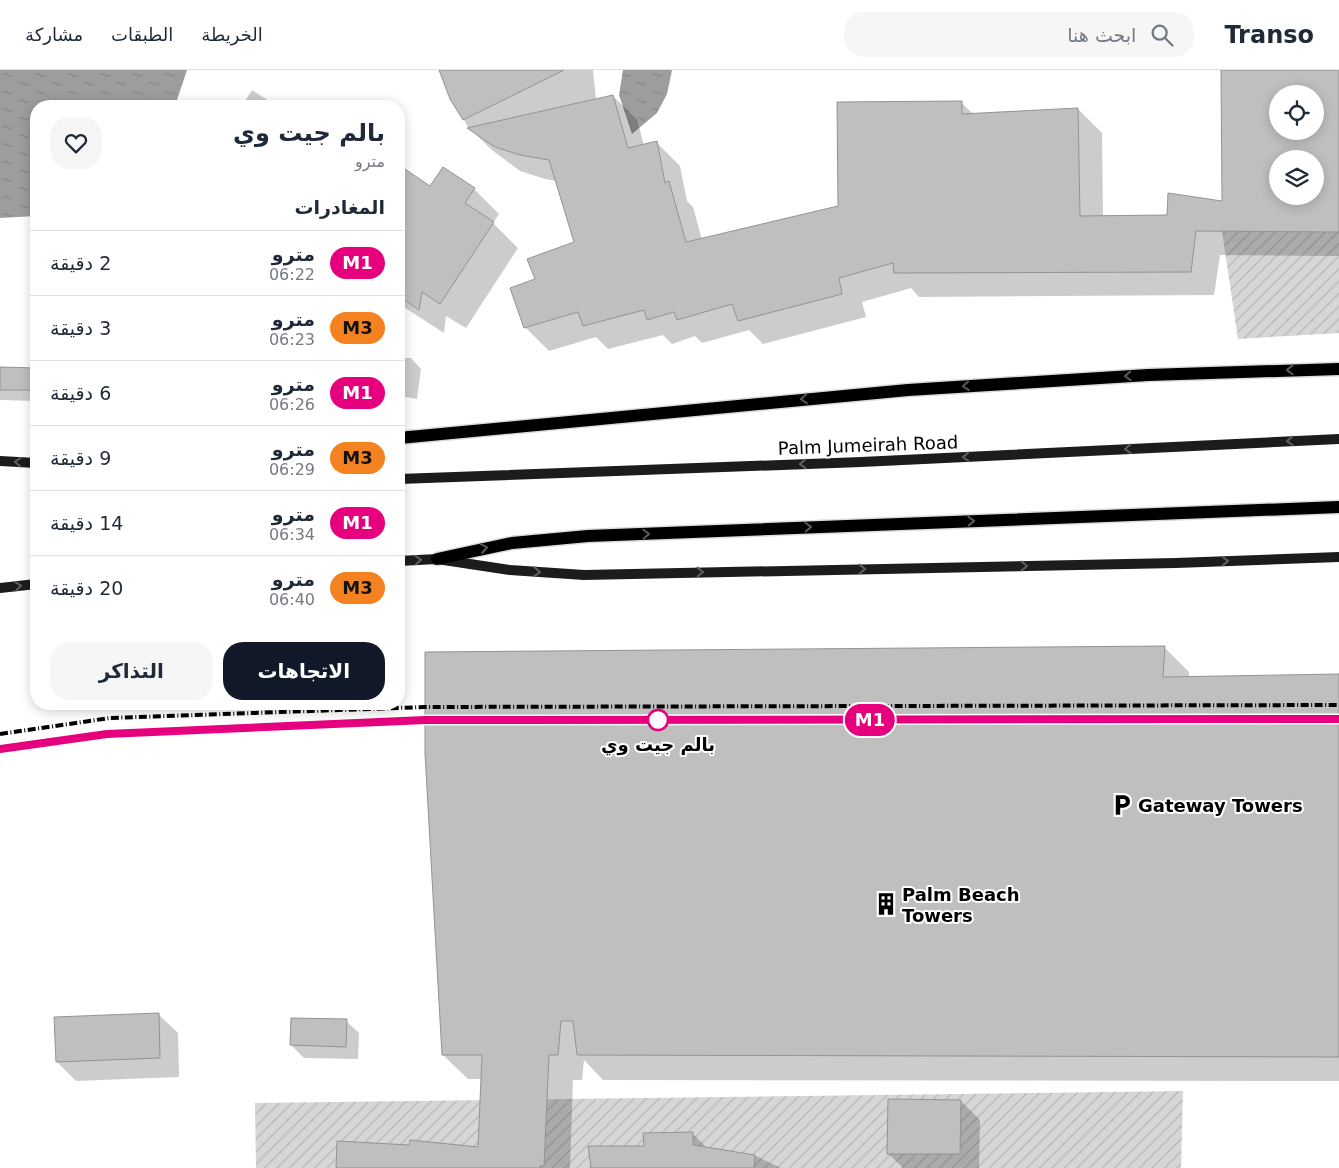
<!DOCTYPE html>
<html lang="ar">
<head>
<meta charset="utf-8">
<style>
	:root { --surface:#fff; --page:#f6f6f7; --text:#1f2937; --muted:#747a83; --line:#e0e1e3; --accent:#111827 }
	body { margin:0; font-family:"DejaVu Sans","Noto Sans Arabic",sans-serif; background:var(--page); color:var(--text); direction:rtl; height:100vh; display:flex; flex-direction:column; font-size:19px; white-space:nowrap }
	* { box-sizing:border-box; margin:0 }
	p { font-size:16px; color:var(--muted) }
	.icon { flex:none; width:28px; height:28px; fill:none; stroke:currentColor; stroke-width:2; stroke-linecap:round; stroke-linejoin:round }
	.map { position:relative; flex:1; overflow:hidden; direction:ltr }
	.panel { position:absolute; left:30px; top:30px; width:375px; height:610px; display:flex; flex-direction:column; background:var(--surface); border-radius:20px; box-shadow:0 2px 12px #0003; direction:rtl }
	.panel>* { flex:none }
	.badge { padding:0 10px; border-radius:16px; font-size:18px; line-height:32px }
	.tools { position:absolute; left:1269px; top:15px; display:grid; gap:10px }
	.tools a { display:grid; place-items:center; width:55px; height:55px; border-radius:50%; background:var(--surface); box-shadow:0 2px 12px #0003; font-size:25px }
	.map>.badge { position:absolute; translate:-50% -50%; box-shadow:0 0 0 2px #fff }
	h2 { padding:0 20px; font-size:19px; line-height:45px }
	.round { display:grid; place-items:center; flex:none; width:52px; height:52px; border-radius:20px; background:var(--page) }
	.head { display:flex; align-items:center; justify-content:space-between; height:85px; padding:0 20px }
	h1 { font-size:24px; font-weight:600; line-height:38px }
	.primary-button { display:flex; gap:10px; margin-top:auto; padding:10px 20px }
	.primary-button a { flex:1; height:58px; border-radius:20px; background:var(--accent); color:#fff; font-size:20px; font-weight:600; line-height:58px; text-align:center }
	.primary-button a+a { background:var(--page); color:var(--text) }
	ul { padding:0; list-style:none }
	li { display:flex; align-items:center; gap:15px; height:65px; padding:0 20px; border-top:1px solid var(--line) }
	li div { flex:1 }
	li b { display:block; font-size:19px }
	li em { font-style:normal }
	li .badge { min-width:55px; font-weight:700; text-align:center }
	header { display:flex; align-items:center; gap:30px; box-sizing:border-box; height:70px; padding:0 25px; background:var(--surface); border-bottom:1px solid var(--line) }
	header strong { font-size:24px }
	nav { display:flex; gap:28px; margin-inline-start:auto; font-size:18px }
	.search { width:350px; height:45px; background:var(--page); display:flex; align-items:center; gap:12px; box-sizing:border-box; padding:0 18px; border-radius:20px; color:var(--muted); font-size:19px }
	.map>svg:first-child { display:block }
	.garden { fill:url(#garden-furrows) }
	.water { fill:url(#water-ripples) }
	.shadow { fill:#0003; fill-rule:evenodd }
	.building { fill:#bfbfbf; stroke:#939393; fill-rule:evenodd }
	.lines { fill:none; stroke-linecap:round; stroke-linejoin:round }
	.primary-casing { stroke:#dbdbdb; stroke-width:15 }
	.secondary { stroke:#1c1c1c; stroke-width:10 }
	.primary { stroke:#000; stroke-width:12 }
	.rail { stroke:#000; stroke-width:4; stroke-dasharray:8 2.5 1 2.5; stroke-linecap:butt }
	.oneway { stroke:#595959 }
	.oneway2 { stroke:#606060 }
	.line-casing { stroke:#fff; stroke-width:11 }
	.line { stroke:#e6007e; stroke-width:8 }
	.stop-dot { fill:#fff; stroke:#e6007e; stroke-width:2.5 }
	.labels { text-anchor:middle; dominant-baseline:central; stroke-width:4; stroke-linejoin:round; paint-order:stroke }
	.street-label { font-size:18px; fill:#000; stroke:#fff }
	.stop-label { font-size:18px; font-weight:bold; fill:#000; stroke:#fff }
	.poi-label { font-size:18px; font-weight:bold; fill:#000; stroke:#fff; text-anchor:start }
</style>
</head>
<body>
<header>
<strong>Transo</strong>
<div class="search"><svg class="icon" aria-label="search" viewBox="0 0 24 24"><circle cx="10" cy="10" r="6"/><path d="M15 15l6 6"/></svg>ابحث هنا</div>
<nav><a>الخريطة</a><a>الطبقات</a><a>مشاركة</a></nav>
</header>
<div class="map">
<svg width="1339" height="1098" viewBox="0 0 1339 1098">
	<defs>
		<pattern id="garden-furrows" width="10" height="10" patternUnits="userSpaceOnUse" patternTransform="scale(1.25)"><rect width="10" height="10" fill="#d6d6d6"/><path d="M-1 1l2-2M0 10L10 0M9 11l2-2" fill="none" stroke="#b6b6b6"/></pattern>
		<pattern id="water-ripples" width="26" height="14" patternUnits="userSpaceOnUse" patternTransform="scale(1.25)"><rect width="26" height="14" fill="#9d9d9d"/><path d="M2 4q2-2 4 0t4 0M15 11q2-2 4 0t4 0" fill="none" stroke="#858585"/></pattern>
	</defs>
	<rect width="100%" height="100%" fill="#fff"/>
	<g class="garden">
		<path d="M1222 161 1339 162V263L1238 269Z"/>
		<path d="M1183 1021 1181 1098H256L255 1033Z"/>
	</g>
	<g class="water">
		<path d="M0 0H187L175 36H36V146L0 148Z"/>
		<path d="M623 0H672L667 24 657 43 632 64 619 25Z"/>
	</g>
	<g class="shadow">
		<path d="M442 0H593L596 30 613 26 637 50 644 75 656 72 680 96 687 131 693 137 702 170 839 137 961 32 974 45 1078 39 1102 63 1103 147 1168 146 1223 133 1222 0H1339V186L1220 185 1214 225 919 227 911 218 862 232 866 247 763 274 749 260 702 273 695 266 672 274 663 265 608 279 596 267 549 281 525 257 537 210 576 173 557 111 545 109 520 101 493 81 468 57 451 28ZM1278 24H1315V61H1278ZM1278 89H1315V126H1278Z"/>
		<path d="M252 20 277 36H242Z"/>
		<path d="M399 97 431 118 474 119 499 144 493 153 518 178 466 258 446 246 444 263 399 234Z"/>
		<path d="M399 288H411L421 299 417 329 399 326Z"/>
		<path d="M0 298 36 299V331L0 330Z"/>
		<path d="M1164 577 1189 602V608L1339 605V1011L603 1010 584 990 582 1010H573L570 1098H337L479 1078 482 1009H468L443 985Z"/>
		<path d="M158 944 178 963 179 1007 76 1011 57 992Z"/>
		<path d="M346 951 359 963 358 989 304 988 291 975Z"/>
		<path d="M961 1031 980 1050 979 1098H903L888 1083Z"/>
		<path d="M692 1063 707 1078 756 1086 781 1098H592L645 1077Z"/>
	</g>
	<g class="building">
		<path d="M439 0H564L463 50 450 29Z"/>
		<path d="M1221 0H1339V162L1196 161 1191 202 894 203 893 193 839 208 842 224 738 251 732 234 677 250 674 242 647 250 644 240 583 256 578 242 524 258 510 218 535 209 527 189 574 172 549 90 520 85 495 77 467 58 613 25 628 78 657 71 665 113 669 111 686 172 838 136 837 32 962 31V44L1078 38 1080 146 1167 145 1168 123 1222 131ZM1278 24H1315V61H1278ZM1278 89H1315V126H1278Z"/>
		<path d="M399 95 430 116 443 97 475 118 465 133 494 152 440 234 422 222 419 240 399 226Z"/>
		<path d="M0 297 36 298V320H0Z"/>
		<path d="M1165 576 1163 607 1339 604V987L577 985 573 951H561L558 985H549L544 1096H540V1098H336L337 1071 409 1075 410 1070 478 1077 482 985H442L425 683V582Z"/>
		<path d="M159 943 160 988 56 992 54 947Z"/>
		<path d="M291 948 347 949 346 977 290 975Z"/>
		<path d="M888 1029 961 1030 960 1084H887Z"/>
		<path d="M693 1062V1075L755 1085 754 1098H591L588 1076H644L643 1063Z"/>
	</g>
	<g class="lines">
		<defs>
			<g id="primary">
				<path d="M399 368 908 320 1148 305 1339 299"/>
				<path d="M437 489 512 473 588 466 1339 437"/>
			</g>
		</defs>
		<use href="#primary" class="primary-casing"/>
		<g class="secondary">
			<path d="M0 391 36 393"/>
			<path d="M399 409 861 392 1339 369"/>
			<path d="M399 491 437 489 510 500 584 505 1176 493 1339 487"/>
			<path d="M0 518 36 514"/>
		</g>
		<use href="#primary" class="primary"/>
		<g class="rail">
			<path d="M0 664 110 648 425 637 1339 635"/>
			<path d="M0 679 107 664 425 650 1339 649"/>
		</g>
	</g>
	<defs><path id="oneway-chevron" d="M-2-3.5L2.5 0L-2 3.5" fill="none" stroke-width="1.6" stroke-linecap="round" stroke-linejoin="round" transform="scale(1.25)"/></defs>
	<g class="oneway">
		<use href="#oneway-chevron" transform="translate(1290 300) rotate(178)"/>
		<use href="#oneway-chevron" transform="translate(1128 306) rotate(177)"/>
		<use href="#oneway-chevron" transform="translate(966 316) rotate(176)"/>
		<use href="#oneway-chevron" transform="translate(804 329) rotate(175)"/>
		<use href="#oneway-chevron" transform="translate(971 451) rotate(-2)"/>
		<use href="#oneway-chevron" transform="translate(808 457) rotate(-2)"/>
		<use href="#oneway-chevron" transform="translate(646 464) rotate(-2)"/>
		<use href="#oneway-chevron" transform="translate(484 478) rotate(-10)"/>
	</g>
	<g class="oneway2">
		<use href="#oneway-chevron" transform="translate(1290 371) rotate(177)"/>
		<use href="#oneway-chevron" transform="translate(1128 379) rotate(177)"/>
		<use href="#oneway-chevron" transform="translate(966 387) rotate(177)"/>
		<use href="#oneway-chevron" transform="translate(18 392) rotate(-177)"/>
		<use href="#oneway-chevron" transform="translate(803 394) rotate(178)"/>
		<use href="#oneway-chevron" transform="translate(418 490) rotate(-3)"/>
		<use href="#oneway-chevron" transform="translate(1225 491) rotate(-2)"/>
		<use href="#oneway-chevron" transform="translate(1024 496) rotate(-1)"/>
		<use href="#oneway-chevron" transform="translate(862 499) rotate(-1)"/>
		<use href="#oneway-chevron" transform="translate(537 502) rotate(5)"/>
		<use href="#oneway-chevron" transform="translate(700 502) rotate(-1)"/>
		<use href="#oneway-chevron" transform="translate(18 516) rotate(-6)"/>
	</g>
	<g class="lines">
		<defs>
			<path id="line" d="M0 679 107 664 425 650 1339 649"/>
		</defs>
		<use href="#line" class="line-casing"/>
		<use href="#line" class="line"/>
	</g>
	<defs>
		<symbol id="parking-bare" viewBox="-9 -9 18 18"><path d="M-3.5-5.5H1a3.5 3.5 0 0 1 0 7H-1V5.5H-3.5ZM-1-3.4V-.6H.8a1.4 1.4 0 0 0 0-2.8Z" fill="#000" stroke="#fff" stroke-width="2.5" paint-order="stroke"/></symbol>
		<symbol id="building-bare" viewBox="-9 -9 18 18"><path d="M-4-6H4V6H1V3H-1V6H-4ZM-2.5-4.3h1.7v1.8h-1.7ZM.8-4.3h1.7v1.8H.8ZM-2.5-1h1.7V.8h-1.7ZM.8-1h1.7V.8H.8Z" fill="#000" stroke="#fff" stroke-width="2.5" paint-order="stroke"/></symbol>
	</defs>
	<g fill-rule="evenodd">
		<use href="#parking-bare" x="1106" y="719" width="32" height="32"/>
		<use href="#building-bare" x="870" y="818" width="32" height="32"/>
	</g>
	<circle class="stop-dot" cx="658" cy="650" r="10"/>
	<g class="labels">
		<g class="street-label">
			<text transform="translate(868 375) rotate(-2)">Palm Jumeirah Road</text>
		</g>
		<g class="stop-label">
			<text x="658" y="674">بالم جيت وي</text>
		</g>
		<g class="poi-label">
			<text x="1138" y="735">Gateway Towers</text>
			<text x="902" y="824">Palm Beach<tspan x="902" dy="21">Towers</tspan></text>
		</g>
	</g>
</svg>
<div class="tools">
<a><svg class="icon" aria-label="locate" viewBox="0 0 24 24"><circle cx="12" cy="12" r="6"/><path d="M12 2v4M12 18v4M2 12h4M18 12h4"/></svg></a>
<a><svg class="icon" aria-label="layers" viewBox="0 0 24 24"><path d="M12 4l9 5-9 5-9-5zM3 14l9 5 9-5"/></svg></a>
</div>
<b class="badge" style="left:870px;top:650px;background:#e6007e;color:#fff">M1</b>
<section class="panel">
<div class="head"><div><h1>بالم جيت وي</h1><p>مترو</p></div><a class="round"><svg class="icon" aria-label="heart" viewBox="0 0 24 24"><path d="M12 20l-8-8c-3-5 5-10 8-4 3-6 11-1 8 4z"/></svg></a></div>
<h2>المغادرات</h2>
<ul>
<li><span class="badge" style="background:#e6007e;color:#fff">M1</span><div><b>مترو</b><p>06:22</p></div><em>2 دقيقة</em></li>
<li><span class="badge" style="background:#f58220;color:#111">M3</span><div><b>مترو</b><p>06:23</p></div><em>3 دقيقة</em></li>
<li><span class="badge" style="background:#e6007e;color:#fff">M1</span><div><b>مترو</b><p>06:26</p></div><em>6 دقيقة</em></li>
<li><span class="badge" style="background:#f58220;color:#111">M3</span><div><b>مترو</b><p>06:29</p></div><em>9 دقيقة</em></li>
<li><span class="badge" style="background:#e6007e;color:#fff">M1</span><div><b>مترو</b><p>06:34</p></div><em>14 دقيقة</em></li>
<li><span class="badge" style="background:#f58220;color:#111">M3</span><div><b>مترو</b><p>06:40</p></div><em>20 دقيقة</em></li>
</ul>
<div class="primary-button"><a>الاتجاهات</a><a>التذاكر</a></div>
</section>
</div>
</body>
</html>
